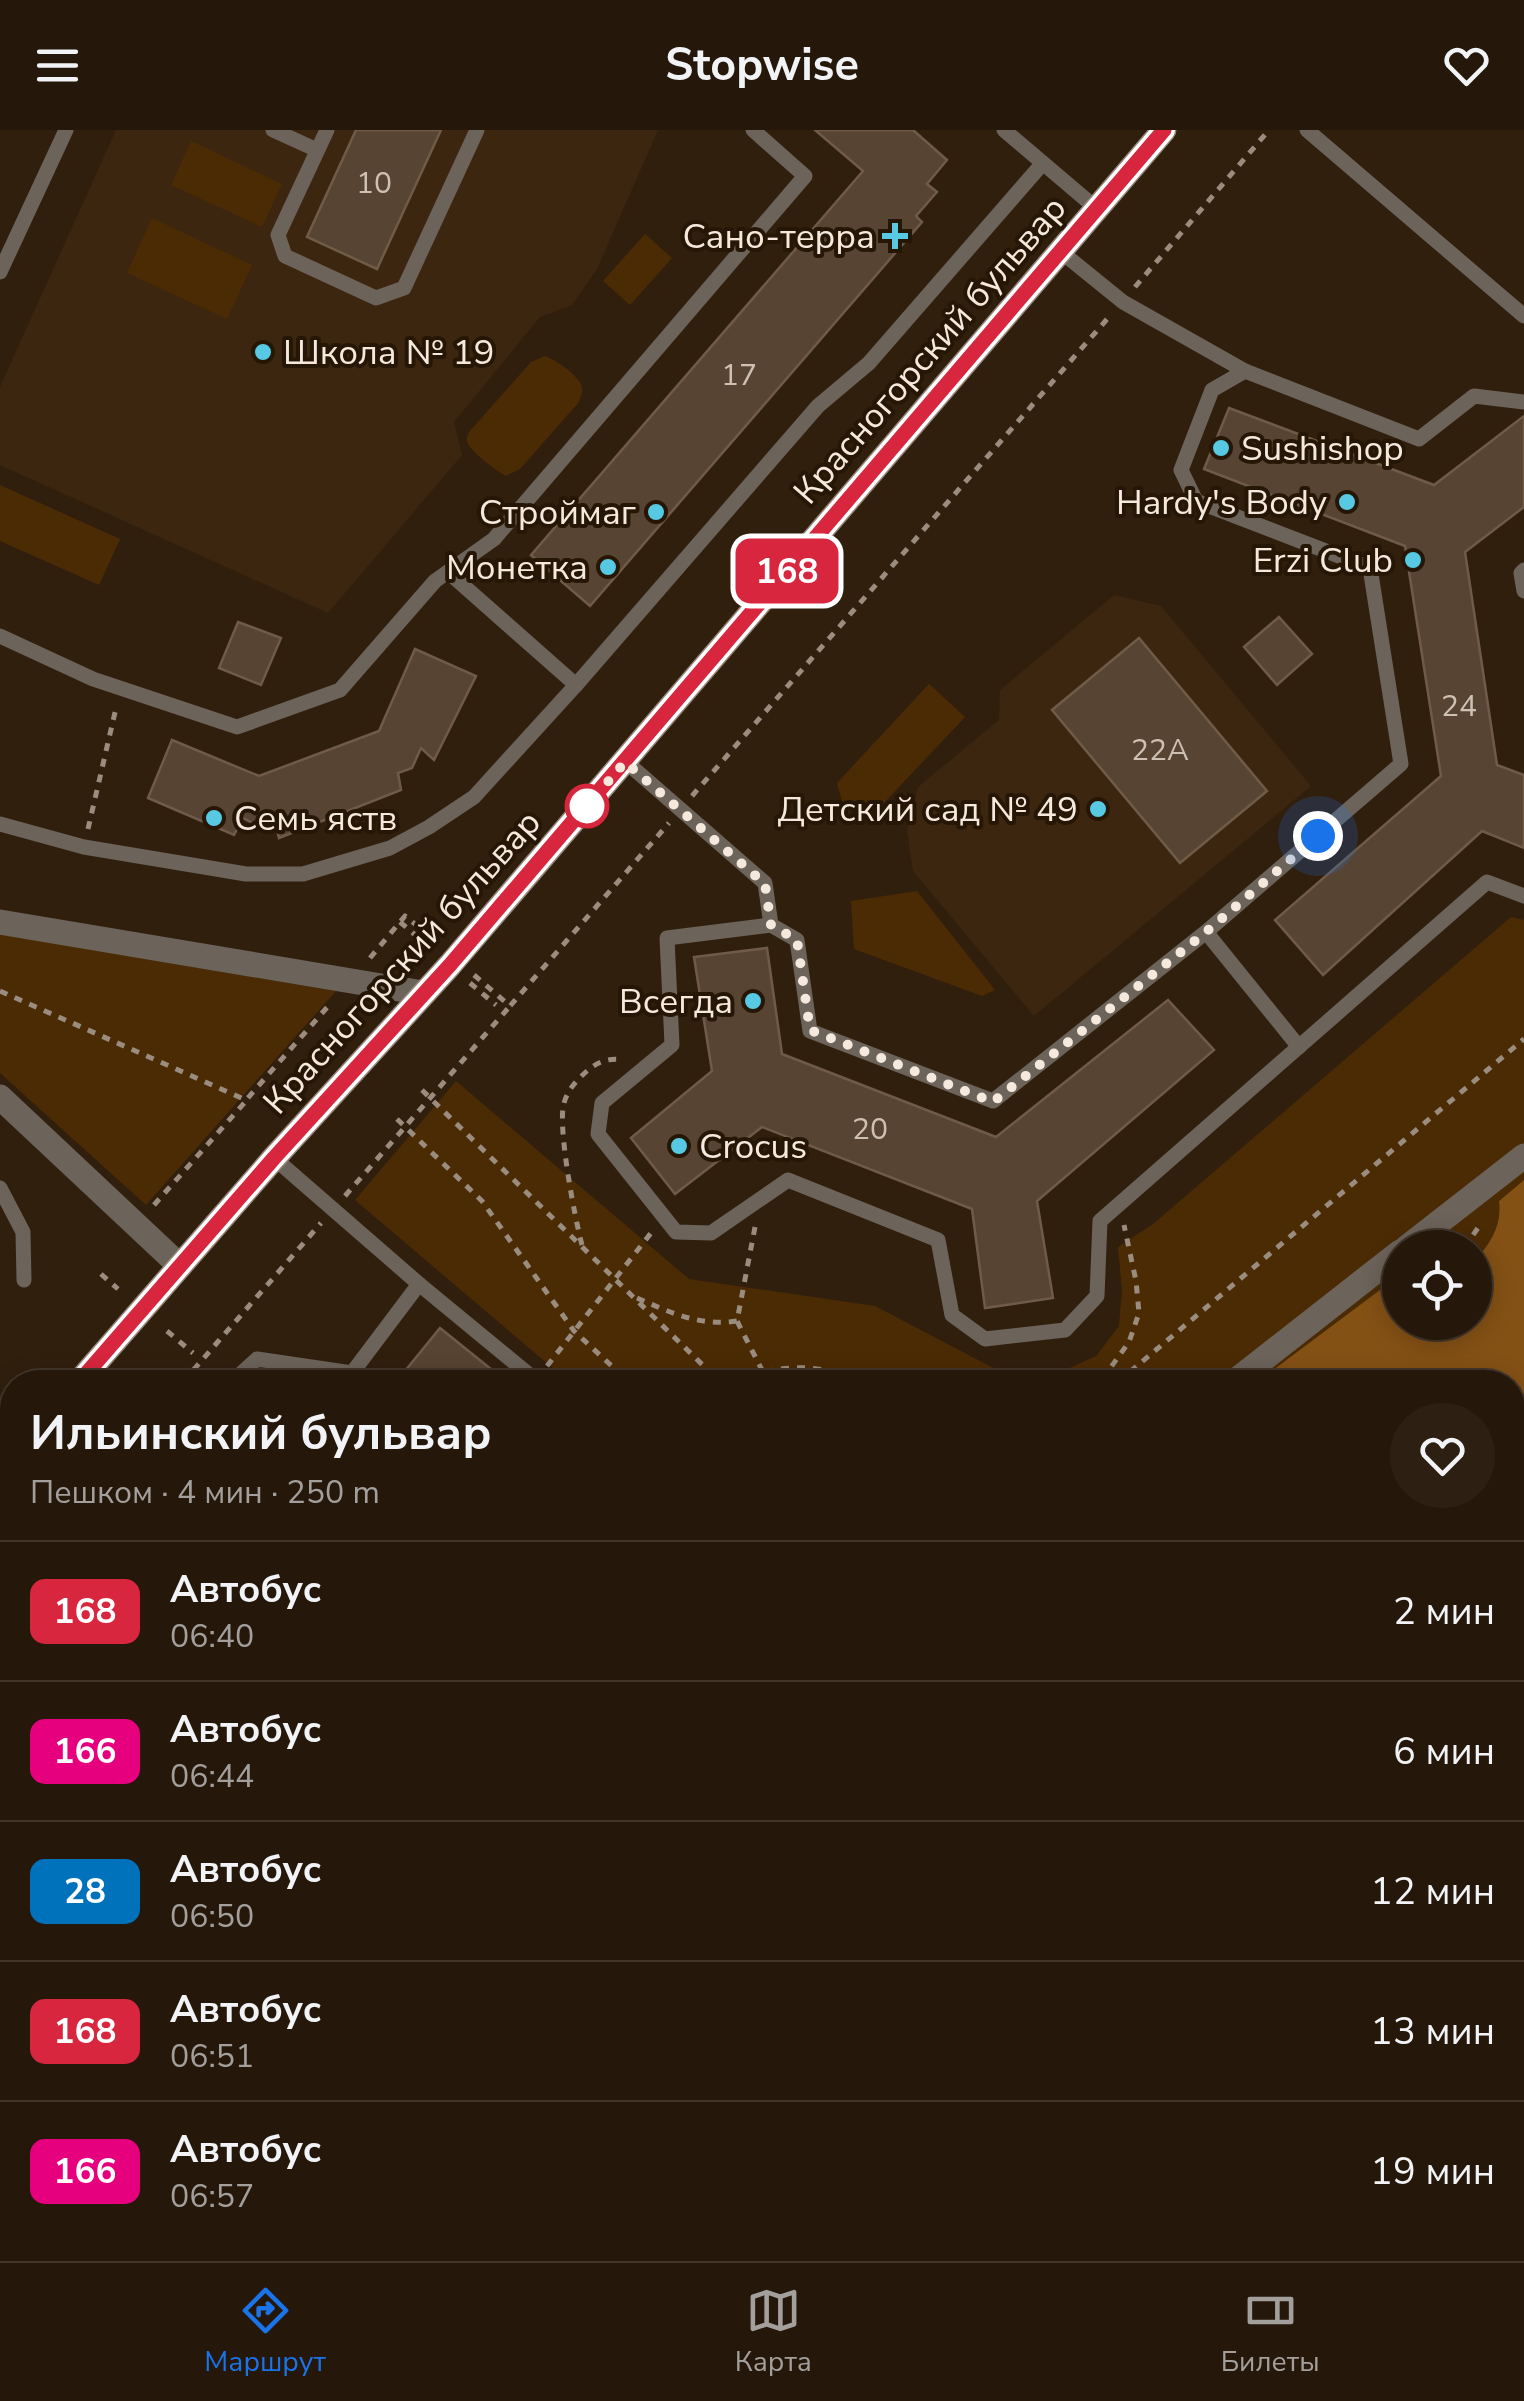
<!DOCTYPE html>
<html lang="ru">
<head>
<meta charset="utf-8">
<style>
	:root { --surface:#25170a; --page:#2d2013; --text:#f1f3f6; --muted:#a39f9c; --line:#42362b; --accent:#1a73e8 }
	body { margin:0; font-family:"Nunito Sans",sans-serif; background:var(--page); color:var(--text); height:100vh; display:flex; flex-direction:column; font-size:38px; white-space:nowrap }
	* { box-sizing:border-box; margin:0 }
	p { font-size:32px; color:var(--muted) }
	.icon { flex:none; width:55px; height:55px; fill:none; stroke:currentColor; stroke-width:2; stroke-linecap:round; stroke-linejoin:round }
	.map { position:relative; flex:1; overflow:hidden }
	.sheet { position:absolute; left:0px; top:1240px; width:1525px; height:892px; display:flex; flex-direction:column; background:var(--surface); border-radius:40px 40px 0 0; box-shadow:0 5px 25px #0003,0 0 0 2px var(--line) }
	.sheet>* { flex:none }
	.badge { padding:0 20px; border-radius:15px; font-size:35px; line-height:65px }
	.tools { position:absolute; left:1382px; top:1100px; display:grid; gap:20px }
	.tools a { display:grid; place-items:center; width:110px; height:110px; border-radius:50%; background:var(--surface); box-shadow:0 5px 25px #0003,0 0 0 2px var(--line); font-size:50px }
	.you { position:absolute; width:50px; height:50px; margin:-25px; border:8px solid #fff; border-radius:50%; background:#1a73e8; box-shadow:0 0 0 15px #1a73e833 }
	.map>.badge { position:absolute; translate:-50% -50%; box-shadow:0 0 0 5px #fff }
	.round { display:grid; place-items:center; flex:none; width:105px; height:105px; border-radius:52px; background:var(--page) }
	.overview { display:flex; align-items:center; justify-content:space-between; height:170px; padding:0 30px }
	h1 { font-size:48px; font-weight:700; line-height:75px }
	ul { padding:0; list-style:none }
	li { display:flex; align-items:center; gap:30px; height:140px; padding:0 30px; border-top:2px solid var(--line) }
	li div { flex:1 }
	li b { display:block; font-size:38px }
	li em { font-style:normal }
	li .badge { min-width:110px; font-weight:700; text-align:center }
	header { display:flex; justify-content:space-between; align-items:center; height:130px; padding:0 30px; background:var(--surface); font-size:45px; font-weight:700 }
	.tab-bar { display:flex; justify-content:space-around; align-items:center; height:140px; border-top:2px solid var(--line); background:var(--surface); font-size:28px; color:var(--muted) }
	.tab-bar a { display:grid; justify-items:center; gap:5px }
	.tab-bar .selected { color:var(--accent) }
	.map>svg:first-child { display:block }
	.built { fill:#3d260f }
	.green { fill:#4b2b04 }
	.forest { fill:#67421a }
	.water { fill:#845115 }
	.building { fill:#574432; stroke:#6f5b48; stroke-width:2.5 }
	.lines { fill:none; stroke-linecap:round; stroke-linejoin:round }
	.path { stroke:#9a8c7e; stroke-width:5; stroke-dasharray:8 8; stroke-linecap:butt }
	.lane { stroke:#6c635a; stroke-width:15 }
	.street { stroke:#6c635a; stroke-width:25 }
	.secondary { stroke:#958679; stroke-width:25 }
	.line-casing { stroke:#fff; stroke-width:22 }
	.line { stroke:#d7263d; stroke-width:15 }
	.walk { stroke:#f5e9de; stroke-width:10; stroke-dasharray:0 18 }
	.poi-dot { fill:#57c9e2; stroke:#261605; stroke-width:4 }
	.stop-dot { fill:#fff; stroke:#d7263d; stroke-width:5 }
	.labels { text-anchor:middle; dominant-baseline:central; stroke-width:8; stroke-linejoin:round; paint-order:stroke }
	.number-label { font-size:30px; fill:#cec0b3 }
	.poi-label { font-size:35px; fill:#f5e9de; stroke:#261605; text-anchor:end }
	.street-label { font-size:35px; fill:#f5e9de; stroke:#261605 }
</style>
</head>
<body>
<header><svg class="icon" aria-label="menu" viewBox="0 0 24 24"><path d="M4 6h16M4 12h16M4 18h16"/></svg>Stopwise<svg class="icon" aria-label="heart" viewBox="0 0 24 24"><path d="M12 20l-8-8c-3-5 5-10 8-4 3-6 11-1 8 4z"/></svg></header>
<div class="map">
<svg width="1524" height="2131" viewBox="0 0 1524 2131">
	<rect width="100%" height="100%" fill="#311f0e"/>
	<g class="built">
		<path d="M116 0H658L597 139 572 175 540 187 454 292 462 325 328 483 0 335V257Z"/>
		<path d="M1114 465 1161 476 1311 656 1034 886 913 741 907 701 918 657 999 590 1000 560Z"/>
		<path d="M12 1608V1808L0 1798V1624Z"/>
	</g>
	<g class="green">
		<path d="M191 11 282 54 262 97 171 55Z"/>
		<path d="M152 88 252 135 227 189 127 143Z"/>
		<path d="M645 104 672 128 630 175 603 151Z"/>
		<path d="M545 226C556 230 575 243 581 254 584 261 581 265 579 272L520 339 506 346C497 341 469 321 467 311 466 308 468 305 469 302L531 232Z"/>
		<path d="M0 355 120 409 99 455 0 411Z"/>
		<path d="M929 554 965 587 881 676 845 682 837 653Z"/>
		<path d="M917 761 995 860 982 866 854 819 851 771Z"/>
		<path d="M1511 787 1524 790V1050L1499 1071C1502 1095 1491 1113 1475 1130V1118H1400V1149H1396L1257 1252H569L355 1070 456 951 689 1149 875 1176 1003 1243 1052 1246 1096 1226 1119 1196 1122 1160 1118 1117 1153 1094Z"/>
		<path d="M0 804 336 861 146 1075 0 943Z"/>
		<path d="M1524 1846V2131H1340L1327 2120H1512V1850Z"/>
		<path d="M239 2120H479L470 2131H241Z"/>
	</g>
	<path class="forest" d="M1162 2120H1324L1340 2131H1156Z"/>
	<g class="water">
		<path d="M1524 1050V1723L1513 1732 1512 1252H1257L1396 1148 1400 1149V1192H1475V1130C1491 1113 1502 1095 1499 1071Z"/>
		<path d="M479 2120H1105L1096 2131H470Z"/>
	</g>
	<g class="building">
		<path d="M356 0H441L377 139 307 107Z"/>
		<path d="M815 0H913L947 30 927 54 937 62 916 86 922 92 590 476 531 425 863 41Z"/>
		<path d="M1229 278 1434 355 1524 286V377L1465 422 1497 635 1524 645V718L1482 701 1323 845 1275 790 1441 646 1405 416 1204 339Z"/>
		<path d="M1279 487 1312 524 1277 555 1244 517Z"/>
		<path d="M238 492 281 508 261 555 219 538Z"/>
		<path d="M1139 508 1267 661 1180 733 1052 580Z"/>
		<path d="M415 519 476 546 434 630 421 618 412 638 398 643 401 660 279 708 274 689 256 695 243 688 234 705 148 668 172 610 259 646 379 601Z"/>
		<path d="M767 818 782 924 996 1007 1168 870 1214 920 1037 1071 1053 1168 985 1178 972 1079 762 997 675 1064 631 1008 712 941 694 827Z"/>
		<path d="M440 1198 507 1252H396Z"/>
	</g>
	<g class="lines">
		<g class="path">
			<path d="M1135 157 1269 0"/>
			<path d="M692 666 1108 188"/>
			<path d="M88 699 116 578"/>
			<path d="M400 792 421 810"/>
			<path d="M370 828 405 786 436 811"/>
			<path d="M474 845 510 876 669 693"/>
			<path d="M470 853 496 875"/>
			<path d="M0 861 246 970 330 874"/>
			<path d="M422 960 720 1252"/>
			<path d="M397 989 482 1071 574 1201 629 1252"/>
			<path d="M345 1066 510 876"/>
			<path d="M154 1075 246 971"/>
			<path d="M755 1097 737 1191 763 1242"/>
			<path d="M582 1115C575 1089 557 996 564 973 568 959 577 950 587 941 597 932 610 927 623 930"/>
			<path d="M1464 1118 1480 1095"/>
			<path d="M101 1144 118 1159"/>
			<path d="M637 1168C669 1182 701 1197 737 1191"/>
			<path d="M167 1201 193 1223"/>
			<path d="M547 1236 651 1103"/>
			<path d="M183 1252 321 1093"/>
			<path d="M735 1252C774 1235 819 1231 858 1252"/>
			<path d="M1084 1252 1111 1237 1129 1212 1139 1183 1136 1151 1124 1095"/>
			<path d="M1118 1252 1524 909"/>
			<path d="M0 1464 12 1450"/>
			<path d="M1512 1744 1524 1734"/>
			<path d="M1512 1839 1524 1834"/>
			<path d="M388 2120 403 2131"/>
			<path d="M1268 2120 1287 2131"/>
			<path d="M260 2131 268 2120"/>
			<path d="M306 2131 348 2120"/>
			<path d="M366 2131 374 2120"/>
			<path d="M1106 2131 1116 2120"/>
		</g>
		<g class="lane">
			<path d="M273 0 317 20"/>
			<path d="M327 0 278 105 285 126 376 168 404 158 477 0"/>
			<path d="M1004 0 1097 79"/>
			<path d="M1307 0 1524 186"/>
			<path d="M1060 121 1123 172 1245 241 1419 309 1474 266 1524 272"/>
			<path d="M0 142 66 0"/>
			<path d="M1524 440 1521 443 1524 461"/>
			<path d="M448 442 576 555"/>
			<path d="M0 506 93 549 237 597 340 560 435 451 494 409 805 46 753 0"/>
			<path d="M625 631 765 753 771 795 667 808 672 915 602 973 598 1004 676 1102 711 1103 788 1050 938 1110 952 1185 985 1209 1065 1200 1097 1166 1100 1091 1487 752 1524 766"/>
			<path d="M0 694 84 717 246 744H303L390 718 429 697 474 667 576 555 818 276 869 233 1043 33"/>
			<path d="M771 795 797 810 810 901 993 971 1206 802 1401 634 1370 438 1196 371 1181 340 1212 260 1245 241"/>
			<path d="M1206 802 1299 917"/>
			<path d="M0 1058 23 1102 24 1150"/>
			<path d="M419 1154 538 1252"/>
			<path d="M234 1252V1250L257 1229 352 1243 419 1154 274 1028"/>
			<path d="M0 1962 12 1964"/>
			<path d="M207 2120 211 2131"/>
		</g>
		<g class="street">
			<path d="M0 792 423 863"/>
			<path d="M0 967 180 1136"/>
			<path d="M1406 1118 1524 1026"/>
			<path d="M1234 1252 1400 1122"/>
			<path d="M453 2131 462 2120"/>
		</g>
		<g class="secondary">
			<path d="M79 1252 274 1028 450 835 1164 0"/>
			<path d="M0 1344 12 1330"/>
		</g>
	</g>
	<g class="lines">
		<defs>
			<path id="line" d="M79 1252 274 1028 450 835 1164 0"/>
		</defs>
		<use href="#line" class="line-casing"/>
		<use href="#line" class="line"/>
		<path class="walk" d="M587 676 580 684 625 632 765 754 771 795 797 810 810 900 993 972 1206 802 1318 706"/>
	</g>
	<g class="poi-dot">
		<path d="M890 91h10v10h10v10h-10v10h-10v-10h-10v-10h10z"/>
		<circle cx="263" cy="222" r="10"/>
		<circle cx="1221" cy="318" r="10"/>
		<circle cx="1347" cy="372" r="10"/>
		<circle cx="656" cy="382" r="10"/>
		<circle cx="1413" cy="430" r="10"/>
		<circle cx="608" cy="437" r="10"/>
		<circle cx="1098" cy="679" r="10"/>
		<circle cx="214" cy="688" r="10"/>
		<circle cx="753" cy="871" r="10"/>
		<circle cx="679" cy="1016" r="10"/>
	</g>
	<circle class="stop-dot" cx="587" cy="676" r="20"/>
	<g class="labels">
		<g class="number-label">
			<text x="374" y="53">10</text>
			<text x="739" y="245">17</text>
			<text x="1459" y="576">24</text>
			<text x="1160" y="620">22А</text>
			<text x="870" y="999">20</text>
		</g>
		<g class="poi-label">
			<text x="875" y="106">Сано-терра</text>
			<text x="283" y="222" text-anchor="start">Школа № 19</text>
			<text x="1241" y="318" text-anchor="start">Sushishop</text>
			<text x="1327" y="372">Hardy's Body</text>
			<text x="636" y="382">Строймаг</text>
			<text x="1393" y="430">Erzi Club</text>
			<text x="588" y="437">Монетка</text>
			<text x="1078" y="679">Детский сад № 49</text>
			<text x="234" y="688" text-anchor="start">Семь яств</text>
			<text x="733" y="871">Всегда</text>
			<text x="699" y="1016" text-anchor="start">Crocus</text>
		</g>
		<g class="street-label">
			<text transform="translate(930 220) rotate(-49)">Красногорский бульвар</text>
			<text transform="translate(402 832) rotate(-48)">Красногорский бульвар</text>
		</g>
	</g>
</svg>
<div class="tools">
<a><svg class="icon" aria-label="locate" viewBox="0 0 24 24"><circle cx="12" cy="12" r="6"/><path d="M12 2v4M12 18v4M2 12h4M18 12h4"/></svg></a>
</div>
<div class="you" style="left:1318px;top:706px"></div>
<b class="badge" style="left:787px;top:441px;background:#d7263d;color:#fff">168</b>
<section class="sheet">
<div class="overview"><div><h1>Ильинский бульвар</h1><p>Пешком · 4 мин · 250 m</p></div><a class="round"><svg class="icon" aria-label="heart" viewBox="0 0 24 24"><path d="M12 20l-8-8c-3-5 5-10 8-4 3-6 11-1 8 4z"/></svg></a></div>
<ul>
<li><span class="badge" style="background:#d7263d;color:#fff">168</span><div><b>Автобус</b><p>06:40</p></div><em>2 мин</em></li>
<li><span class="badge" style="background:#e6007e;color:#fff">166</span><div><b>Автобус</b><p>06:44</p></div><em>6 мин</em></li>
<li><span class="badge" style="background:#0072bc;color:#fff">28</span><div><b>Автобус</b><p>06:50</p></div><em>12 мин</em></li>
<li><span class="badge" style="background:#d7263d;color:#fff">168</span><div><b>Автобус</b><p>06:51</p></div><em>13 мин</em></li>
<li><span class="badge" style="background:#e6007e;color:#fff">166</span><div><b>Автобус</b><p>06:57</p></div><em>19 мин</em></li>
</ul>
</section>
</div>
<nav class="tab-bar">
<a class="selected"><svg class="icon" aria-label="directions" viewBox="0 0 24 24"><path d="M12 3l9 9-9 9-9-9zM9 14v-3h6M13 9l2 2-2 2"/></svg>Маршрут</a>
<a><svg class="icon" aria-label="map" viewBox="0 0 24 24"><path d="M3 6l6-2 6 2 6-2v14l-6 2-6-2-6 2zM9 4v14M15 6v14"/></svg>Карта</a>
<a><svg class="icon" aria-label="tickets" viewBox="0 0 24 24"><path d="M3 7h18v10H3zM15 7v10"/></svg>Билеты</a>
</nav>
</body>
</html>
